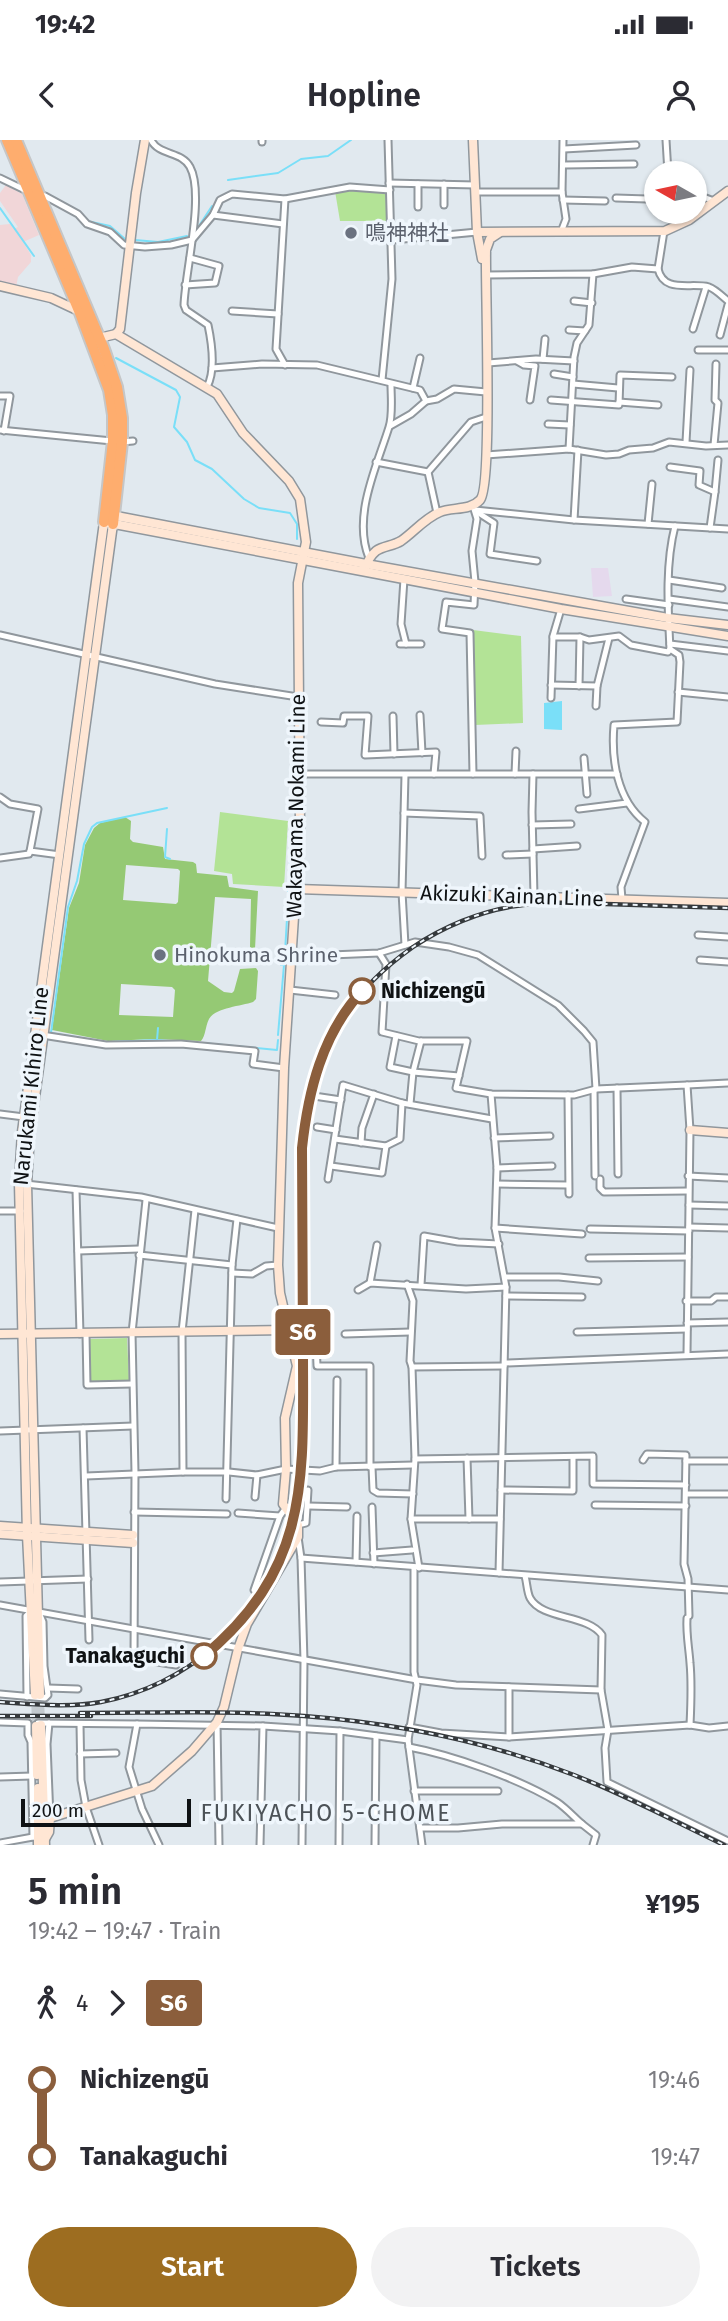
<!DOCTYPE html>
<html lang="en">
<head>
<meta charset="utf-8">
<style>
	:root { --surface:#fff; --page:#f2f2f3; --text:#2b2b33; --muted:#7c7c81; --accent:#9d6d20 }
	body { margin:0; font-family:"Fira Sans","Noto Sans JP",sans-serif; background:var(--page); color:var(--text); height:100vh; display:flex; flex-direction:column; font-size:26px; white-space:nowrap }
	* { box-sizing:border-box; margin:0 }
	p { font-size:23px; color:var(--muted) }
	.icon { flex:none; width:38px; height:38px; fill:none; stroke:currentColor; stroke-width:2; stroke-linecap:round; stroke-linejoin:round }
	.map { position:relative; height:1705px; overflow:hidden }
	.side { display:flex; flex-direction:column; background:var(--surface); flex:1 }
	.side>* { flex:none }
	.badge { padding:0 14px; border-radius:5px; font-size:24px; line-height:46px }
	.needle { width:46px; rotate:279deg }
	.tools { position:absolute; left:644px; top:21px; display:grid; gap:14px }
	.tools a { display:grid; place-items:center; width:63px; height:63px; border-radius:50%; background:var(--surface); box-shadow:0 2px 5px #0004; font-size:35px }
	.scale { position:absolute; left:21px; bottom:18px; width:170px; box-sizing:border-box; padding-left:7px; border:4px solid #0f1214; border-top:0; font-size:19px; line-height:24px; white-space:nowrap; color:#0f1214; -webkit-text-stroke:5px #eff6fc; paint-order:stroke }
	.map>.badge { position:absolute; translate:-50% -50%; box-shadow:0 0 0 4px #fff }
	.legs { display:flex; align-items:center; gap:10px; height:77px; padding:0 28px; font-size:23px }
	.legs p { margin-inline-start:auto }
	.headline { display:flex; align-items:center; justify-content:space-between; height:119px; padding:0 28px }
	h1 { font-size:38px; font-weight:600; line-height:52px }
	.cta { display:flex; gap:14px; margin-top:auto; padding:14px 28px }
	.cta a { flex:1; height:80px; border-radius:42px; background:var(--accent); color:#fff; font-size:28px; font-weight:600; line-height:80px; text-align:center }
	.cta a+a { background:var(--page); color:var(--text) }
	ul { padding:0 28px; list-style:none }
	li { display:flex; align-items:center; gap:24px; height:77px; font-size:26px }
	li i { display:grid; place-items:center; width:10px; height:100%; margin:0 9px; background:currentColor }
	li i::after { content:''; width:18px; height:18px; margin:-9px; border:5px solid; border-radius:50%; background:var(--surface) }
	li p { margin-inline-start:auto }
	li:first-child i { background:linear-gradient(#0000 50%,currentColor 0) }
	li:last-child i { background:linear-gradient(currentColor 50%,#0000 0) }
	.status { display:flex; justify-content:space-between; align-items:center; height:49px; padding:0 35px; background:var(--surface); direction:ltr }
	.status svg { height:19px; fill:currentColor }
	header { display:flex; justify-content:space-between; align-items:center; height:91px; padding:0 28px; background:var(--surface); font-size:32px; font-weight:600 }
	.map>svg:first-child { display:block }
	.commercial { fill:#f1d6d8 }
	.medical { fill:#e5d9ed }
	.green { fill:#b3e396 }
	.forest { fill:#95c974; fill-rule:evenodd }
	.water { fill:#7adff8 }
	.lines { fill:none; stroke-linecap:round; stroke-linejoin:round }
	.stream { stroke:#7adff8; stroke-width:2 }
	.secondary-tunnel { stroke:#c2c9ce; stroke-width:8; stroke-dasharray:8 4; stroke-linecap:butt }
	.street-casing { stroke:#90979d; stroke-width:9 }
	.secondary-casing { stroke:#90979d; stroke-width:11 }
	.highway-casing { stroke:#c5c6c7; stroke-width:14 }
	.street { stroke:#fff; stroke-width:5 }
	.secondary { stroke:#ffe6d4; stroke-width:8 }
	.highway { stroke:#fead6e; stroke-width:10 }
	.rail-casing { stroke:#35393c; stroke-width:4.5 }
	.rail { stroke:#eff6fc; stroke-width:2; stroke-dasharray:5; stroke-linecap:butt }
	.line-1-casing { stroke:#fff; stroke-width:16 }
	.line-1 { stroke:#8b5e3c; stroke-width:10 }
	.worship-dot { fill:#6b7280; stroke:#eff6fc; stroke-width:2.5 }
	.stop-1-dot { fill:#fff; stroke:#8b5e3c; stroke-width:3.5 }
	.labels { text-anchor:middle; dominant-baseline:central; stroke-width:7; stroke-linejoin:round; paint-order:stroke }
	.worship-label { font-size:21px; fill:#5b616d; stroke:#eff6fc; text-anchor:start }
	.street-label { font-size:21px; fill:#0f1214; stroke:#eff6fc }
	.stop-label { font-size:21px; font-weight:bold; fill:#0f1214; stroke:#eff6fc; text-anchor:start }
	.neighbourhood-label { font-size:23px; letter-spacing:2px; fill:#4d5358; stroke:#eff6fc }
</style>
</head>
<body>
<div class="status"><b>19:42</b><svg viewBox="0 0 49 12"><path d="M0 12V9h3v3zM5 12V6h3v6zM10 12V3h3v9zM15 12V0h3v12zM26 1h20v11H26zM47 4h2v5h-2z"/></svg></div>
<header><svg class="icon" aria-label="back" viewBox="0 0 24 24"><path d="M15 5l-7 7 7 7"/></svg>Hopline<svg class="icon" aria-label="person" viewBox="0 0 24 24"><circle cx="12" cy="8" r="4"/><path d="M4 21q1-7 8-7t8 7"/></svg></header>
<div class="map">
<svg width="728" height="1705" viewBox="0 0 728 1705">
	<rect width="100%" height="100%" fill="#e1e9ef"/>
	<path class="commercial" d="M6 45 22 54 39 95 23 102 31 115V122L18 137 16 147 0 144V85L10 84 14 89 18 87 0 61V53Z"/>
	<path class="medical" d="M591 428H608L612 456 593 457Z"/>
	<g class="green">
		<path d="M352 47 389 50 391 81H340L335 51Z"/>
		<path d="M473 490 521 496 523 583 475 585Z"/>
		<path d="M220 672 288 681 284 747 233 744 232 734 214 731Z"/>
		<path d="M127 1198 129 1240 127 1242 90 1243 88 1240 90 1207H88V1201L90 1199Z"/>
	</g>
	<path class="forest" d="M125 677 131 681 130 699 133 702 163 707 165 719 193 722 196 724 197 733 227 736 229 747 258 751 255 809 250 807 251 759 215 757 208 841 224 852 232 853 234 851 240 829 256 828 258 831 256 859 253 862C241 866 215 868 209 879 205 887 206 895 201 901L155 899 108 901 52 890 69 768 79 743 85 705 94 688 100 683ZM126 725 178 729 180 731 178 762 176 764 123 760ZM121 844 172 847 175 850 173 877 119 875Z"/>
	<path class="water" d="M562 561V590L544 589V563Z"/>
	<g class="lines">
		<g class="stream">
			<path d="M228 40 278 33 301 19 328 16 351 0"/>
			<path d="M0 68 34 116"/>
			<path d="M87 81 110 86 125 99"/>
			<path d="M197 89 212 66"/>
			<path d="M135 100 158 102 187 96"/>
			<path d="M116 218 176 250 180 257 174 287 187 302 195 320 212 329 244 359 259 368 290 373 297 384V399"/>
			<path d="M167 689 165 717 170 719"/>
			<path d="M288 751 292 697"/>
			<path d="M158 888 157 900 179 902"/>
			<path d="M278 895 284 825H281L282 811 285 812 288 762"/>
			<path d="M99 901 51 893 68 767 77 741 84 704 92 687 97 683 167 668"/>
			<path d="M111 902 157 900"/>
			<path d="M202 903 277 910 278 900"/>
		</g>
		<g class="secondary-tunnel">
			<path d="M35 1555 36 1586"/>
			<path d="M40 1555 41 1585"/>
		</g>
		<defs>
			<g id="street">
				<path d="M151 0C159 16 182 11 190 27 205 54 185 132 184 165L186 170 208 185C212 204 216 230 207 247"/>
				<path d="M666 0 668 33"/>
				<path d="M262 2V0"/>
				<path d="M564 9 636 5"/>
				<path d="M564 25 634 24"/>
				<path d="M0 38 29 52"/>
				<path d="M389 43 475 45"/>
				<path d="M476 52H562"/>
				<path d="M39 54 45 56 78 74 87 84 110 92 124 105 145 107 171 105 192 100 213 75 220 60 232 54 285 59 350 47 390 50"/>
				<path d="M695 54 714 61"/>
				<path d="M616 58 647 59 656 52"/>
				<path d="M285 59 276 209 285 225"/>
				<path d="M563 60 605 61"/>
				<path d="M444 65V44"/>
				<path d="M418 67V44"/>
				<path d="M213 75 283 84"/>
				<path d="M561 92 566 79 562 52 563 0"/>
				<path d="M393 100 477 92"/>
				<path d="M658 129C664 154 691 142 709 147 715 149 722 156 728 161"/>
				<path d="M593 134 632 127 658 129 664 91"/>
				<path d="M486 135 593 134 589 185 577 203 574 217 569 309"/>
				<path d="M185 145 215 143 219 126 190 118"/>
				<path d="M574 161 592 163"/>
				<path d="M232 171 278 174"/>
				<path d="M693 189 706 147"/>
				<path d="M569 190 585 191"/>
				<path d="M720 195 728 165"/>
				<path d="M698 210H728"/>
				<path d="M543 219 545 199"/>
				<path d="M517 221 524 225 535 226 530 260"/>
				<path d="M488 223 536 219 574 221"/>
				<path d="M212 228 262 224 317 225 420 250 426 261 437 259 454 249 486 252"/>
				<path d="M554 234 573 237"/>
				<path d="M382 240 392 139 388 0"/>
				<path d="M573 244 618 248"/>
				<path d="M413 248 420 218"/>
				<path d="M0 256H10L4 291"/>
				<path d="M551 260 619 265 620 235 672 237"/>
				<path d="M619 262 658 265"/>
				<path d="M548 284 570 285"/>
				<path d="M390 286 411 274 426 261"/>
				<path d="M0 290 112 301"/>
				<path d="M122 302 133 301"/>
				<path d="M686 302 690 230"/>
				<path d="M714 305 718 263 715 260 716 224"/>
				<path d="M486 315 569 309 606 315 619 314 629 310 653 308 669 302 706 306 728 305"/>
				<path d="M376 322 428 332"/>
				<path d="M670 327 700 331 699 345 715 352 710 388"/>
				<path d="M715 352 718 320"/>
				<path d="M475 370 574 380 728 389"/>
				<path d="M477 372 494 383 490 414 537 421"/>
				<path d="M437 373 428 332 471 282 486 277"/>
				<path d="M574 380 578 310"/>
				<path d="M648 384 652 344"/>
				<path d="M369 418C352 376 377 326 389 287 393 275 391 257 391 244"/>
				<path d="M404 439 401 484 406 504"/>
				<path d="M669 440 722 448"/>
				<path d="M626 459 669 465"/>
				<path d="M669 459 728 467"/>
				<path d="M0 495 215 544 298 557"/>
				<path d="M553 497H580L589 500 619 496 631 505 668 512 670 509"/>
				<path d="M400 504H421"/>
				<path d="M670 504 728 511"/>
				<path d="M551 545 597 546 609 498"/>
				<path d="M579 546 580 497"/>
				<path d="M678 552 728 557"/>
				<path d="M551 558 553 496 561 469"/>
				<path d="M596 566 597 546"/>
				<path d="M420 575 422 613"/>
				<path d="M393 576 394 614"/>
				<path d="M321 582 343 583 344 576H368L365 615 436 612 434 634"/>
				<path d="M584 618 587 654"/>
				<path d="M299 634H617"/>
				<path d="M473 634 470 493 442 489 446 462 474 465 475 442 472 411 477 379 473 366"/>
				<path d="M515 634 516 611"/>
				<path d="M533 634 532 672 534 756"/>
				<path d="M0 657 10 664 38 669 30 711 60 715"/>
				<path d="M579 669 627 663"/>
				<path d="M404 673 480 676 482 716"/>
				<path d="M532 685 571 684"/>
				<path d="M533 709 577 706"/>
				<path d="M506 715 533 714"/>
				<path d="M0 718 29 714 30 711"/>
				<path d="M622 759 621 747 645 682C617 660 611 619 614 585L677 582 680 522 679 515 670 509C668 469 665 425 675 386"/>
				<path d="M698 795 728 797"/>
				<path d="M405 805 402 752 405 635"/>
				<path d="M379 813 386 824 382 892 419 901H467L456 948 491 954 574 955 596 949 687 945 690 990 687 1214"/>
				<path d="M283 817 379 813 415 802 449 807 478 815 558 865 584 891 593 902 596 949"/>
				<path d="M700 820 728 822"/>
				<path d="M290 850 335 855"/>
				<path d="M42 895 106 905 181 904 255 911 253 924 284 928"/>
				<path d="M396 896 390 927 413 932 459 936"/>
				<path d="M687 945 728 943"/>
				<path d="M617 948 618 1034"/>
				<path d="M594 950 595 1036"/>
				<path d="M491 954 497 1028 495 1088 506 1147 499 1433"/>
				<path d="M568 955 569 1054"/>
				<path d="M314 956 341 960"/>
				<path d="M410 964 413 932 421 901"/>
				<path d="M0 974 24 977"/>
				<path d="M317 987 336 990"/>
				<path d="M494 998 550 996"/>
				<path d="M335 999 386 1006 400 999 402 963 492 979"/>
				<path d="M361 1003 362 988 374 954"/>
				<path d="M331 1026 382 1033 386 1006"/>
				<path d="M497 1028 552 1026"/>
				<path d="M688 1036 728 1038"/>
				<path d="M328 1039 343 945 402 963"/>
				<path d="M600 1039V1048L604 1052 688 1051"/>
				<path d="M26 1044 141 1057 278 1088"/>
				<path d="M497 1044 568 1045"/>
				<path d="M76 1050 80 1194"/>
				<path d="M689 1065 728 1066"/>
				<path d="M0 1071H21"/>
				<path d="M689 1087 728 1088"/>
				<path d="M495 1088 582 1094"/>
				<path d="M590 1089 689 1091"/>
				<path d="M78 1111 139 1109"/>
				<path d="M139 1115 232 1125"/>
				<path d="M589 1118 688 1117"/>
				<path d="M232 1133 252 1134 266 1126 278 1125"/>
				<path d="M505 1137H559L598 1141"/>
				<path d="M370 1143 377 1105"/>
				<path d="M407 1144 413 1161 410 1221 412 1227 415 1319 411 1379 419 1428"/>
				<path d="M421 1145 424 1096 458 1102 499 1104"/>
				<path d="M358 1150 370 1143 466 1149 506 1147"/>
				<path d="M506 1156 582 1157"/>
				<path d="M686 1161H711L716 1157H728"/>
				<path d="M687 1183 728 1182"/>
				<path d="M577 1192 687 1189"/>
				<path d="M86 1194 87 1245 132 1244"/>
				<path d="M345 1194 410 1192"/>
				<path d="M316 1202 317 1226H370V1327"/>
				<path d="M505 1223 728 1214"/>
				<path d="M412 1227 504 1226"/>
				<path d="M83 1288 89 1500"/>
				<path d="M0 1291 133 1286"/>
				<path d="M467 1318 469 1379"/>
				<path d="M415 1319 593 1316V1344L686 1345"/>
				<path d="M643 1320 647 1314 686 1315 684 1424 688 1439 689 1476"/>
				<path d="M686 1321H728"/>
				<path d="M336 1327 337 1240"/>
				<path d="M372 1327 373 1350 378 1353 413 1354"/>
				<path d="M183 1332 182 1192 195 1070"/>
				<path d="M86 1336 183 1332H229L257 1335 286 1329 320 1331 336 1327 413 1325"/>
				<path d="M501 1350 573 1351V1317"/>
				<path d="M686 1354H728"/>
				<path d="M255 1357 257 1335"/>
				<path d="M226 1359 232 1125 237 1079"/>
				<path d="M595 1365 686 1366"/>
				<path d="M308 1366 347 1367"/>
				<path d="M372 1367 374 1424"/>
				<path d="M134 1372 227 1374"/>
				<path d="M238 1373 280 1376"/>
				<path d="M411 1379H500"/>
				<path d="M298 1385 306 1383 308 1350"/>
				<path d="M298 1397 301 1418 304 1521 302 1705"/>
				<path d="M373 1413 412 1410"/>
				<path d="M301 1418 728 1450"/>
				<path d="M356 1422 357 1376"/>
				<path d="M414 1428V1532L417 1545 408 1600 422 1705"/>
				<path d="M525 1436C527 1443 527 1452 530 1458 542 1480 587 1474 602 1495L601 1550 608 1590 605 1608 607 1642 728 1701"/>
				<path d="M0 1442 88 1439"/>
				<path d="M254 1450 280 1376 285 1369"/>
				<path d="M0 1465 417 1540 456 1545 601 1550"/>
				<path d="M687 1478C686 1494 689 1508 690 1523 692 1544 691 1564 690 1585"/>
				<path d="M114 1515 176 1525"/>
				<path d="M134 1517 135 1333 132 1193 146 1060"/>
				<path d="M509 1547V1597"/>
				<path d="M48 1548 78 1549"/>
				<path d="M0 1554 45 1558 48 1555 44 1526 43 1482 40 1475"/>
				<path d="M27 1557 26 1476 31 1471"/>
				<path d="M0 1582 28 1583V1595L31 1602 33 1697H38"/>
				<path d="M217 1582 219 1705"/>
				<path d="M38 1583 137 1584"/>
				<path d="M49 1583 47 1604 50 1678"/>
				<path d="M80 1584 81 1640 86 1667 99 1705"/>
				<path d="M263 1586 340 1591"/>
				<path d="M409 1587 441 1593 509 1597 690 1585 709 1588 728 1586"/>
				<path d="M409 1607C452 1615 520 1639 557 1662 566 1668 574 1677 582 1684H502L458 1688H420"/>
				<path d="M80 1614 116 1613"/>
				<path d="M0 1637 32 1636"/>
				<path d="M414 1651H498"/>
				<path d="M582 1684 596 1695 593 1705"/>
				<path d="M0 1703 33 1697"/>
				<path d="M159 1705 142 1669 129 1627 137 1584 263 1586 260 1705"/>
				<path d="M339 1705 340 1591 408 1600"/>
				<path d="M375 1705 376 1596"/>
			</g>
			<g id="secondary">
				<path d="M473 0 477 92 482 119"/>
				<path d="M477 92 665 91 689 80 728 51"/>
				<path d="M0 146 51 158 83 173"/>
				<path d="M116 194 120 189 136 53 145 0"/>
				<path d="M111 375 366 424 668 478 728 485"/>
				<path d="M365 429C367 422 370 416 376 411 383 406 393 406 401 401 414 392 425 378 440 372 452 367 470 371 480 360 493 347 485 143 486 110L490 99 499 93"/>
				<path d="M297 749 728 763"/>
				<path d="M690 990 728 993"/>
				<path d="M0 1194 287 1190"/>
				<path d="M0 1386 133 1395"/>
				<path d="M0 1394 133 1403"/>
				<path d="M35 1555 27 1395 19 1043 22 992 104 382 561 469 728 496"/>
				<path d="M40 1555 27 1044 30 994 113 384"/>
				<path d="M41 1585 45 1705"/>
				<path d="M36 1586 37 1635"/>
				<path d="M38 1648V1705"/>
				<path d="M45 1699 49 1692 50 1678 152 1646 192 1611 217 1582 224 1567 238 1509 247 1484 298 1397V1385L283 1364 286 1329 285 1278 297 1226 280 1153 278 1125 284 928 300 686 298 443 306 402 300 359 289 341 243 293 217 254 116 194 95 199"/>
			</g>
			<g id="highway">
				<path d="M7 0 80 173 109 250 113 275V301L104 382"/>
				<path d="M16 0 104 209 117 247 122 278V302L113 384"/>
			</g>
		</defs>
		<use href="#street" class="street-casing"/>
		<use href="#secondary" class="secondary-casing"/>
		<use href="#highway" class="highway-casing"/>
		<use href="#street" class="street"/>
		<use href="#secondary" class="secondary"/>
		<use href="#highway" class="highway"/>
		<defs>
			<g id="rail">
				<path d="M0 1562C32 1564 69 1568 101 1562 185 1546 263 1481 288 1398 299 1364 302 1329 304 1293L302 1008C312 919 338 860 413 807 443 787 480 771 516 766 546 761 576 763 606 764 647 765 687 767 728 768"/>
				<path d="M80 1573C155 1573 230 1570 304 1576 395 1583 489 1602 574 1635 625 1655 674 1681 724 1705"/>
				<path d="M0 1576H91"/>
			</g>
		</defs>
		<use href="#rail" class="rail-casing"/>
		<use href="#rail" class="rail"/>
	</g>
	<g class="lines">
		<defs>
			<path id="line-1" d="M204 1516C311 1427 303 1337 303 1211 303 1143 302 1076 302 1008 308 952 322 894 362 851"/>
		</defs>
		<use href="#line-1" class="line-1-casing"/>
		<use href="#line-1" class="line-1"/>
	</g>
	<g class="worship-dot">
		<circle cx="351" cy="93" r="7"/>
		<circle cx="160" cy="815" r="7"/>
	</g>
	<g class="stop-1-dot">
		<circle cx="362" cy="851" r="12"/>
		<circle cx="204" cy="1516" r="12"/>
	</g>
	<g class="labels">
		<g class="worship-label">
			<text x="365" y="93">鳴神神社</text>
			<text x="174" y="815">Hinokuma Shrine</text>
		</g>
		<g class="street-label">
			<text transform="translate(296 666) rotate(-89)">Wakayama Nokami Line</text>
			<text transform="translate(512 756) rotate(2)">Akizuki Kainan Line</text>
			<text transform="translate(31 946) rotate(-84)">Narukami Kihiro Line</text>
		</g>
		<g class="stop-label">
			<text x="381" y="851">Nichizengū</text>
			<text x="185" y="1516" text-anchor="end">Tanakaguchi</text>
		</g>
		<g class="neighbourhood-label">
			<text x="326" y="1673">FUKIYACHO 5-CHOME</text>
		</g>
	</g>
</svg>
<div class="tools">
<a><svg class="needle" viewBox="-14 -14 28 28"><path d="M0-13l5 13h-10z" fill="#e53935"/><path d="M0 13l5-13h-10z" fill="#7c7c81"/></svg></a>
</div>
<div class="scale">200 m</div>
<b class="badge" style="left:303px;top:1192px;background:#8b5e3c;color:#fff">S6</b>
</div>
<section class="side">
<div class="headline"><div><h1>5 min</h1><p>19:42 – 19:47 · Train</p></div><b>¥195</b></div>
<div class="legs"><svg class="icon" aria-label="walk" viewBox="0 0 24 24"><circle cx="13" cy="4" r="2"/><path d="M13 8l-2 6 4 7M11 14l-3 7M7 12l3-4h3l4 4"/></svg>4<svg class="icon" aria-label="forward" viewBox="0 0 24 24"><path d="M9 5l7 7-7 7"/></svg><b class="badge" style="background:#8b5e3c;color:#fff">S6</b></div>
<ul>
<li><i style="color:#8b5e3c"></i><b>Nichizengū</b><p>19:46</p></li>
<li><i style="color:#8b5e3c"></i><b>Tanakaguchi</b><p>19:47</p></li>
</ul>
<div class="cta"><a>Start</a><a>Tickets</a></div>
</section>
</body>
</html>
